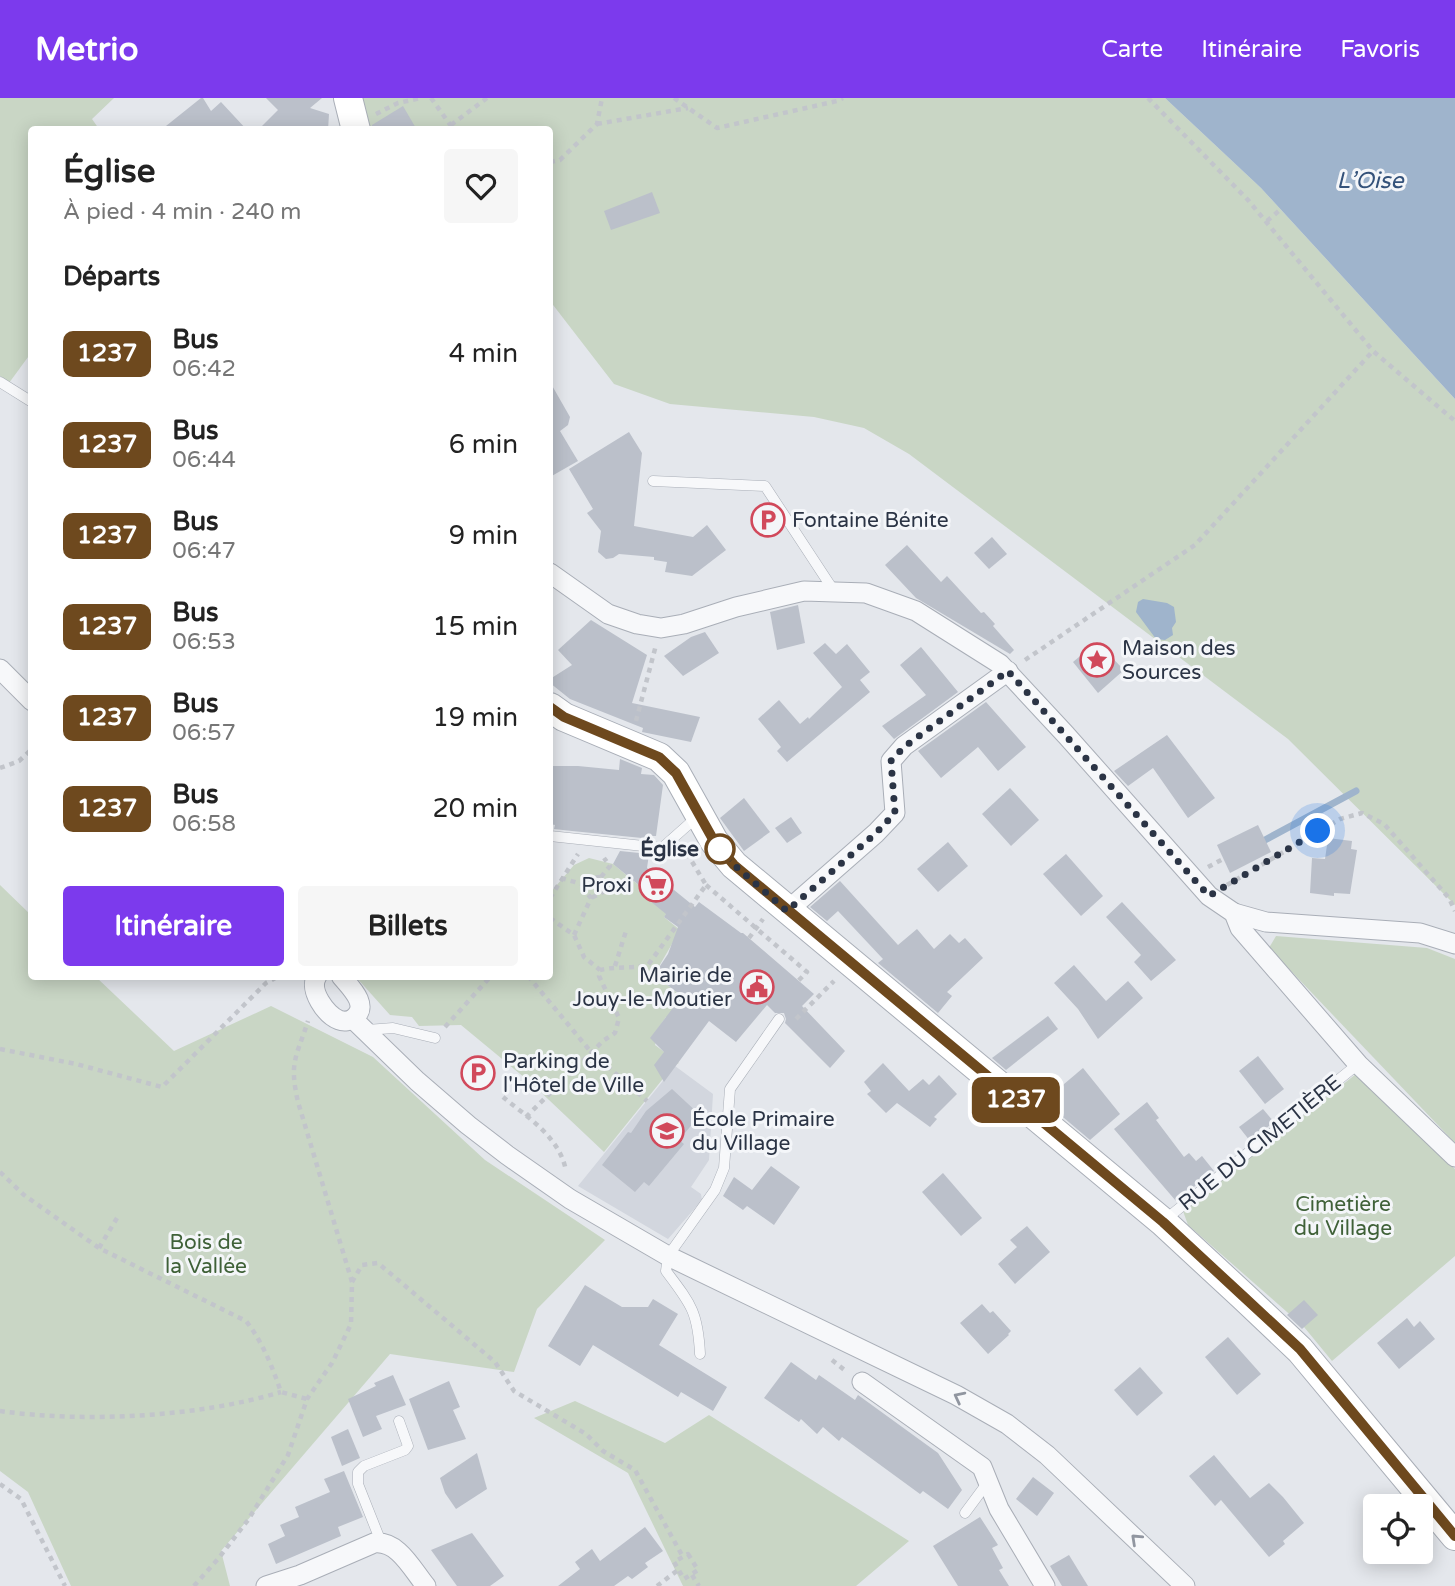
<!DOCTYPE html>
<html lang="fr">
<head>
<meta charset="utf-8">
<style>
	:root { --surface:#fff; --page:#f6f6f6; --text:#222; --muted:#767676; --accent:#7c3aed }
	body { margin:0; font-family:"Varela Round",sans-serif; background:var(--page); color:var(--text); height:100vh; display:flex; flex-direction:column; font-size:26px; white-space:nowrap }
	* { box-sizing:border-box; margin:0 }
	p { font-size:23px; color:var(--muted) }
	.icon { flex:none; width:38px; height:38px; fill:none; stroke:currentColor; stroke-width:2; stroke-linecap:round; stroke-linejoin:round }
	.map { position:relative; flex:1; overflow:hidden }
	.drawer { position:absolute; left:28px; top:28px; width:525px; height:854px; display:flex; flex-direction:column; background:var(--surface); border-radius:7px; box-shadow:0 4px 18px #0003 }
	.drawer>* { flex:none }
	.badge { padding:0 14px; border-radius:10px; font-size:24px; line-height:46px }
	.buttons { position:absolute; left:1363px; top:1396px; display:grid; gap:14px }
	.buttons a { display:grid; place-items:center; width:70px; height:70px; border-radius:7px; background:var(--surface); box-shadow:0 4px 18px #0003; font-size:35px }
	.you { position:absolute; width:35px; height:35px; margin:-18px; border:5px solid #fff; border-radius:50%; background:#1a73e8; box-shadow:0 0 0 10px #1a73e833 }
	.map>.badge { position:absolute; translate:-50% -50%; box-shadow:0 0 0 4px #fff }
	h2 { padding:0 35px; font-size:26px; line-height:63px }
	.round { display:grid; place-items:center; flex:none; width:74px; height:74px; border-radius:7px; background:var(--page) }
	.overview { display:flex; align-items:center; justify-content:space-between; height:119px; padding:0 35px }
	h1 { font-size:33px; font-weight:800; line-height:52px }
	.action { display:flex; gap:14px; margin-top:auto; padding:14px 35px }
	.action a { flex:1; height:80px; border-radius:7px; background:var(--accent); color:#fff; font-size:28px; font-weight:800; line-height:80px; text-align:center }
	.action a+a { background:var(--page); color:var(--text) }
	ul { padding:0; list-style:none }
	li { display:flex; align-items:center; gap:21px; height:91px; padding:0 35px }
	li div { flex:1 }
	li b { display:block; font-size:26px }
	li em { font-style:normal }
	li .badge { min-width:77px; font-weight:700; text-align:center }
	header { display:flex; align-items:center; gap:42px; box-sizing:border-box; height:98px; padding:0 35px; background:var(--accent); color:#fff }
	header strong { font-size:33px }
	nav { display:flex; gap:38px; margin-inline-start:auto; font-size:24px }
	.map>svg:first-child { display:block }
	.built { fill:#d2d6de }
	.green { fill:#c9d6c5 }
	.water { fill:#9fb4cc }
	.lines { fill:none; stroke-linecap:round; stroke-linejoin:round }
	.stream { stroke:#9fb4cc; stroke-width:7 }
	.building { fill:#bbc0ca }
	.lane-casing { stroke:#a9aeb7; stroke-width:11 }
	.street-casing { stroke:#a9aeb7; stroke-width:21 }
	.secondary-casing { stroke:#a9aeb7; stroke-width:30 }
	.path { stroke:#c2c5cb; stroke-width:4.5; stroke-dasharray:5 5; stroke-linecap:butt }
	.lane { stroke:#f7f8fa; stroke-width:10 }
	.street { stroke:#f7f8fa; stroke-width:19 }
	.secondary { stroke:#fff; stroke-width:28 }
	.oneway { stroke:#9196a0 }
	.line-casing { stroke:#fff; stroke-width:16 }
	.line { stroke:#6e491e; stroke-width:10 }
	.walk { stroke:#2b3445; stroke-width:7; stroke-dasharray:0 12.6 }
	.stop-dot { fill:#fff; stroke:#6e491e; stroke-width:3.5 }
	.labels { text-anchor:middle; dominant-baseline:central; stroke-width:6; stroke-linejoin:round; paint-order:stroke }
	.poi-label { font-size:21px; fill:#2b3445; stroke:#f4f6f9; text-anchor:start }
	.stop-label { font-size:21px; font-weight:bold; fill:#2b3445; stroke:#f4f6f9; text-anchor:end }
	.street-label { font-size:21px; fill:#2b3445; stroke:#f4f6f9 }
	.park-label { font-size:21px; fill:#3f6138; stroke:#f4f6f9 }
	.water-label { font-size:23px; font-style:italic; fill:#34527a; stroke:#f4f6f9 }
</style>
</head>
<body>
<header>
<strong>Metrio</strong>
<nav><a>Carte</a><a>Itinéraire</a><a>Favoris</a></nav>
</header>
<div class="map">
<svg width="1455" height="1488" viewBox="0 0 1455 1488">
	<rect width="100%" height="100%" fill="#e4e7ec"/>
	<path class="built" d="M675 968 713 996 709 1062 691 1089 701 1096 702 1102 668 1141 578 1088Z"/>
	<g class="green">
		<path d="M0 0H114L92 21 99 31 32 32 31 255 9 285 0 278Z"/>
		<path d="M356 0H1165L1261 90 1455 301V807L1288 641 909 356 864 330 814 319 670 306 614 286 550 203V32L366 31Z"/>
		<path d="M589 760 613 766 669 812 664 819 680 832 654 877 687 902 671 923 666 919 651 940 656 944 655 947 679 965 674 967 604 1054 531 985 461 927 419 928 412 919 390 917 356 879 550 878V795L574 767Z"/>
		<path d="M0 787 31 817 32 878 96 879 174 953 271 908 373 959 485 1062 605 1142 537 1211 514 1274 390 1256 221 1453 230 1488H71L28 1394 0 1373Z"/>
		<path d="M1276 838 1427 850 1455 861V1045L1269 850Z"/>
		<path d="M1356 976 1455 1071V1158L1332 1263 1304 1229 1188 1127 1183 1113Z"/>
		<path d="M575 1303 665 1345 709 1317 909 1443 856 1488H683L628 1375 534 1320Z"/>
	</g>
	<g class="water">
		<path d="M1165 0H1455V301L1261 90Z"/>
		<path d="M1143 501 1167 505 1174 509 1176 524 1172 530 1173 537 1165 542 1156 541 1136 514 1138 504Z"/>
	</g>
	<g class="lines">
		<path class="stream" d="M1265 742 1356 693"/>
	</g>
	<g class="building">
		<path d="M201 0H203L211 13 221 4 247 32H161Z"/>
		<path d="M266 0H322L310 10 329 16 328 32H258L278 12Z"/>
		<path d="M403 8 417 32H372V27Z"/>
		<path d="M652 94 660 115 611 132 604 113Z"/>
		<path d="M550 284 570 319 568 327 560 333 578 363 550 379Z"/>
		<path d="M629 334 642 355 634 428 693 439 707 427 726 452 692 478 665 474 667 464 654 462V459L619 456 613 460 606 461 598 454 601 433 587 415 593 411 569 371Z"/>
		<path d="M992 439 1007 456 989 471 974 455Z"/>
		<path d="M907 447 941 484 947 478 981 515 984 514 995 526 993 528 1014 552 1010 556 916 500 885 467Z"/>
		<path d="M798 507 805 545 777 552 770 514Z"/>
		<path d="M591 522 647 557 632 605 700 619 691 644 642 634 643 630 570 601 550 585V581L572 567 558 552Z"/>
		<path d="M705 534 719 555 683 578 664 558 691 539Z"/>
		<path d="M1097 544 1124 572 1098 595 1073 564Z"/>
		<path d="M825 545 836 556 847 546 870 574 860 582 870 594 787 664 777 653 781 649 758 621 779 602 800 626 808 619 809 621 842 589 813 555Z"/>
		<path d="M921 549 958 594 894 641 882 628 926 597 900 567Z"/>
		<path d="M986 604 1026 649 998 673 978 649 941 680 918 653Z"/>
		<path d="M1167 637 1215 700 1188 720 1153 670 1128 688 1114 673Z"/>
		<path d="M620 661 642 670 641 676 654 677 663 687 656 738H652V741L572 733 554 731 555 727 550 726V668H578L619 672Z"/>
		<path d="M1010 690 1039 722 1011 748 982 716Z"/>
		<path d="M744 700 770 734 744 753 720 720Z"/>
		<path d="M791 719 802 735 787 745 775 730Z"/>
		<path d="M1258 727 1271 754 1230 775 1217 747Z"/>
		<path d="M1328 740 1352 743 1351 751 1357 752 1350 796 1334 795V798L1310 795 1312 760 1325 761Z"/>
		<path d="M948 744 968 768 938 794 917 771Z"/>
		<path d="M620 753 649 756 647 770 695 809 699 804 741 835H743L814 896 802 908 845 953 830 970 785 925 786 921 784 915H775L767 907 736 944 709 923 664 984 654 967 664 954 650 940 682 898 654 877 668 856 678 829 664 819 666 816 639 794 640 788 613 766Z"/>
		<path d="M1066 756 1103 798 1081 818 1043 776Z"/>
		<path d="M840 783 898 847 917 831 934 851 950 836 959 845 965 840 983 860 947 894 952 898 938 915 878 865 883 861 838 813 827 823 810 809Z"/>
		<path d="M1122 804 1176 862 1151 883 1134 864 1141 857 1106 819Z"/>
		<path d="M1074 867 1106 903 1128 883 1143 900 1098 941 1078 911 1054 885Z"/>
		<path d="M1048 918 1058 931 1006 972 992 960Z"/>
		<path d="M1258 958 1284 991 1265 1006 1239 973Z"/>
		<path d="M883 965 909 993 923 981 929 987 939 977 957 996 934 1019 937 1021 930 1029 897 1005 886 1015 867 996 871 993 864 984Z"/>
		<path d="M1083 970 1120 1016 1090 1042 1044 1003Z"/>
		<path d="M672 991 700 1017 679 1042 684 1046 649 1088 644 1084 635 1094 602 1067 628 1034 631 1035 646 1013Z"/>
		<path d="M1147 1004 1159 1020 1156 1022 1184 1059 1189 1055 1196 1063 1202 1058 1214 1073 1176 1103 1114 1031Z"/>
		<path d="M1263 1011 1274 1024 1250 1043 1239 1029Z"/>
		<path d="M771 1068 800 1089 774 1127 747 1108 743 1112 723 1098 734 1079 752 1092Z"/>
		<path d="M943 1075 982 1120 961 1138 922 1094Z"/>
		<path d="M1027 1128 1050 1154 1015 1186 998 1166 1017 1149 1010 1142Z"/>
		<path d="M585 1187 622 1209H648L653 1201 678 1216 659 1247 727 1289 713 1313 681 1294 678 1299 593 1247 580 1268 548 1248Z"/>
		<path d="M1304 1202 1318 1217 1302 1231 1287 1217Z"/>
		<path d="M982 1206 990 1215 993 1213 1011 1233 1008 1236 1009 1237 988 1256 960 1225Z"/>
		<path d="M1407 1220 1414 1229 1420 1223 1435 1241 1399 1271 1377 1245Z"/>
		<path d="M1228 1239 1261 1276 1237 1297 1205 1259Z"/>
		<path d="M791 1264 816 1282 819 1277 855 1302 858 1297 938 1355 962 1392 948 1411 923 1393 920 1396 842 1339 839 1343 823 1329 817 1336 801 1321 799 1324 764 1300Z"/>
		<path d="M1140 1269 1163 1295 1137 1318 1114 1292Z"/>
		<path d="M393 1277 406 1307 376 1318 382 1331 363 1339 348 1301 376 1288 374 1285Z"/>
		<path d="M449 1283 460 1309 453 1312 466 1341 428 1352 409 1301Z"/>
		<path d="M348 1331 360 1360 342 1368 331 1339Z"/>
		<path d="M477 1355 487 1391 456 1411 445 1395 440 1380Z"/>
		<path d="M1214 1357 1250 1400 1269 1385 1283 1399 1304 1425 1283 1443 1285 1446 1269 1459 1221 1402 1215 1408 1189 1378Z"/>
		<path d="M344 1373 363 1419 338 1429 341 1438 276 1466 268 1446 285 1438 280 1427 299 1419 295 1409 330 1394 324 1381Z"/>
		<path d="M1033 1379 1054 1395 1037 1418 1016 1401Z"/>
		<path d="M980 1419 998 1447 992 1450 1003 1470 999 1472 1009 1488H958L933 1448Z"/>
		<path d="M645 1429 663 1453 645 1465 648 1469 632 1481 628 1478 614 1488H558L580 1471 575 1464 592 1451 600 1463Z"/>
		<path d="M472 1435 504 1478 490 1488H457L431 1452Z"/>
		<path d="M1069 1457 1088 1488H1062L1050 1468Z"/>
	</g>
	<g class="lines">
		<defs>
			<g id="lane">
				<path d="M0 284 32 304"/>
				<path d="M653 383 765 388 834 493"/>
				<path d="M550 738 662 750 698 718"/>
				<path d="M367 932 393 930 435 940"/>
				<path d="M1166 1121 1358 966"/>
				<path d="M700 1256C698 1214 691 1206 666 1173L668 1158 715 1092 724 1070 730 991 779 921"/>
				<path d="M965 1415 988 1384"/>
				<path d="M381 1444 358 1386V1374L364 1368 405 1352 408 1348 399 1323"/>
			</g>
			<g id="street">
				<path d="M550 475 608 516 637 526 661 530 684 526 736 509 804 493 866 495 916 513 1000 566 1066 637 1209 798 1234 815 1240 830 1358 966 1455 1059"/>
				<path d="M0 571 32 603"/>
				<path d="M787 813 876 735 895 715 891 663 904 648 1008 573"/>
				<path d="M1234 815 1266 824 1420 835 1455 846"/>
				<path d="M317 878C308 892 326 917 339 922 344 924 350 923 354 920 370 907 350 889 341 878"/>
				<path d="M353 921 417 983 468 1027 507 1057 570 1101 668 1158 956 1297 1007 1326 1047 1357 1185 1488"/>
				<path d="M862 1284 982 1369 999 1411 1045 1488"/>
				<path d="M266 1488 300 1477 374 1445C398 1442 412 1471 426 1488"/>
			</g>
			<g id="secondary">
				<path d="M348 0 356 32"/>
				<path d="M550 609 564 619 659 659 676 675 714 743 734 767 1163 1124 1244 1199 1300 1252 1455 1438"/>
			</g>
		</defs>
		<use href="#lane" class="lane-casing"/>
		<use href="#street" class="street-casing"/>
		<use href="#secondary" class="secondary-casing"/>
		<g class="path">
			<path d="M431 0 454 32"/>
			<path d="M674 0 717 30 837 3 843 0"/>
			<path d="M1148 0 1248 102 1373 253 1455 323"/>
			<path d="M376 16 398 5 421 0"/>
			<path d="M597 26 688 10"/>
			<path d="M451 27 487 0"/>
			<path d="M550 64 560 62 597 26 602 0"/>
			<path d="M1267 123 1281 111"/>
			<path d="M1025 562 1195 447 1373 253"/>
			<path d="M636 623 656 547"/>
			<path d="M0 670 19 663 32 651"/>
			<path d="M1208 769 1223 761"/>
			<path d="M601 779 610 768 604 760"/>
			<path d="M561 780 585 787"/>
			<path d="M706 787 807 874 797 884"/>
			<path d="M1227 787 1340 721 1362 715 1384 726 1449 800 1455 813"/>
			<path d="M550 800 578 756"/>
			<path d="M550 820 574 837 584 859 600 872"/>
			<path d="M574 837 591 800 585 793V787L590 780 601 779 605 786V793L591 800"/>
			<path d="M749 840 763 821"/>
			<path d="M615 868 626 833"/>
			<path d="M528 878 591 954 647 1003"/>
			<path d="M796 921 834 883"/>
			<path d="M445 929 491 878"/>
			<path d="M0 951 76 966 162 989 266 885 279 878"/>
			<path d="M503 999C527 1019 560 1039 566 1073"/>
			<path d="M526 1019 603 943 615 935 619 920 599 878 600 872C616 868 631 871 648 867L706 787 685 752"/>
			<path d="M0 1074 24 1097 99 1150 246 1223C263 1245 272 1268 281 1294L307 1301"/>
			<path d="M99 1150 117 1120"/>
			<path d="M352 1184 362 1167 378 1165 495 1264 514 1293 586 1336 603 1353 635 1372 683 1459"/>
			<path d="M832 1262 847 1274"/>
			<path d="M0 1313C85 1325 199 1319 281 1294"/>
			<path d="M0 1386 21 1401 65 1488"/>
			<path d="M688 1456 698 1472 684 1481 674 1464Z"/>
			<path d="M692 1477 699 1488"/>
			<path d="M194 1488 218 1461 248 1422 288 1357 307 1301 332 1265 351 1226 352 1184 298 1004C289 964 296 960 308 923"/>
			<path d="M657 1488 678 1472"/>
		</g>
		<use href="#lane" class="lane"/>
		<use href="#street" class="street"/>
		<use href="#secondary" class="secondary"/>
	</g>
	<defs><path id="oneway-chevron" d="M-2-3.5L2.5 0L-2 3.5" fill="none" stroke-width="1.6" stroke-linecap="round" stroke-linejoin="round" transform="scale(1.75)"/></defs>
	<g class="oneway">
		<use href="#oneway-chevron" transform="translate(959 1299) rotate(-153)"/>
		<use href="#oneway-chevron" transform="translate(1136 1441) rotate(-137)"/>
	</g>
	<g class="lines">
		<defs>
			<path id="line" d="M550 609 564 619 659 659 676 675 714 743 734 767 1163 1124 1244 1199 1300 1251 1455 1438"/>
		</defs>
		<use href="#line" class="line-casing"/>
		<use href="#line" class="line"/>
		<path class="walk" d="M720 751 734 767 787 813 876 735 895 715 891 663 904 649 1008 573 1209 798 1318 733"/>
	</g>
	<defs>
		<symbol id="parking-ring" viewBox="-11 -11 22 22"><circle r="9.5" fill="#f4f6f9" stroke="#d1495b" stroke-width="1.5"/><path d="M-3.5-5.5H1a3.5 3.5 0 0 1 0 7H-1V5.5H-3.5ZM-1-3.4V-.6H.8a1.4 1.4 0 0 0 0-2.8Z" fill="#d1495b"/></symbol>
		<symbol id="sight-ring" viewBox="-11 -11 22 22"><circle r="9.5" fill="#f4f6f9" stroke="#d1495b" stroke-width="1.5"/><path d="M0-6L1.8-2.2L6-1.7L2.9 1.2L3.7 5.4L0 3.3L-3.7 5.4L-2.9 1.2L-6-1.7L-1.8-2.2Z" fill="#d1495b"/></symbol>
		<symbol id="supermarket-ring" viewBox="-11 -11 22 22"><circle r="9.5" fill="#f4f6f9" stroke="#d1495b" stroke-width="1.5"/><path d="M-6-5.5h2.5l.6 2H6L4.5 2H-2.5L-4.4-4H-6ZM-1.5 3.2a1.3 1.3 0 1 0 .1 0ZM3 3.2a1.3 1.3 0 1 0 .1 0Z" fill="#d1495b"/></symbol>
		<symbol id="civic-ring" viewBox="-11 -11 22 22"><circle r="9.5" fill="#f4f6f9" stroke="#d1495b" stroke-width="1.5"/><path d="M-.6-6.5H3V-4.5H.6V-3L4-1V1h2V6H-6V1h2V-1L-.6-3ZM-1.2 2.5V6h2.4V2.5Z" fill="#d1495b"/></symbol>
		<symbol id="school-ring" viewBox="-11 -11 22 22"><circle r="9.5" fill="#f4f6f9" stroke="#d1495b" stroke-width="1.5"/><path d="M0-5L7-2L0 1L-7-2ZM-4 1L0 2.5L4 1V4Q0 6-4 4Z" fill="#d1495b"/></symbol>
	</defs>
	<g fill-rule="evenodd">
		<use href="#parking-ring" x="749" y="403" width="38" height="38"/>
		<use href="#sight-ring" x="1078" y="543" width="38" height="38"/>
		<use href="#supermarket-ring" x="637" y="768" width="38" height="38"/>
		<use href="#civic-ring" x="738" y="870" width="38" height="38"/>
		<use href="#parking-ring" x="459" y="956" width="38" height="38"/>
		<use href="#school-ring" x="648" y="1014" width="38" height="38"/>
	</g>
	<circle class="stop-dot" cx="720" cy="751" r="14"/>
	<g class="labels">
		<g class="poi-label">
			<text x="792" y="422">Fontaine Bénite</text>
			<text x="1122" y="550">Maison des<tspan x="1122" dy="24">Sources</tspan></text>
			<text x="632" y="787" text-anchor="end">Proxi</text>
			<text x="732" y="877" text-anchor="end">Mairie de<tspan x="732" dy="24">Jouy-le-Moutier</tspan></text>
			<text x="503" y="963">Parking de<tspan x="503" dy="24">l'Hôtel de Ville</tspan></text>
			<text x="692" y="1021">École Primaire<tspan x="692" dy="24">du Village</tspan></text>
		</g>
		<g class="stop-label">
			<text x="699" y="751">Église</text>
		</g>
		<g class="street-label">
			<text transform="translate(1260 1045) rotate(-39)">RUE DU CIMETIÈRE</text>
		</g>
		<g class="park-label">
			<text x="1343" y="1106">Cimetière<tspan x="1343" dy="24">du Village</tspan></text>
			<text x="206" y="1144">Bois de<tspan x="206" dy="24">la Vallée</tspan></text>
		</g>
		<g class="water-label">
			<text x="1370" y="83">L’Oise</text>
		</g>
	</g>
</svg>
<div class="buttons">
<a><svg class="icon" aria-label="locate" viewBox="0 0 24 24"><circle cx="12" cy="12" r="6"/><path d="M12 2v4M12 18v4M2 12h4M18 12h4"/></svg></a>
</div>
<div class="you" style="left:1318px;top:733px"></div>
<b class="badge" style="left:1016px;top:1002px;background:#6e491e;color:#fff">1237</b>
<section class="drawer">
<div class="overview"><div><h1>Église</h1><p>À pied · 4 min · 240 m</p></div><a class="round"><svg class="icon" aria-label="heart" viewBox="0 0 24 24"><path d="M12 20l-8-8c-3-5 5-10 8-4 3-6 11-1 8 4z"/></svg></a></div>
<h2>Départs</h2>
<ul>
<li><span class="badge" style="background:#6e491e;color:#fff">1237</span><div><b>Bus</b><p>06:42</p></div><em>4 min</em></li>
<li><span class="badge" style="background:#6e491e;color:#fff">1237</span><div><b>Bus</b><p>06:44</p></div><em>6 min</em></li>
<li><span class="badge" style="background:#6e491e;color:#fff">1237</span><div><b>Bus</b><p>06:47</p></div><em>9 min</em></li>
<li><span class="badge" style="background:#6e491e;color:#fff">1237</span><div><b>Bus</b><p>06:53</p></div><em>15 min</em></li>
<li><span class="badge" style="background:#6e491e;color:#fff">1237</span><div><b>Bus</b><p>06:57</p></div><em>19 min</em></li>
<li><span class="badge" style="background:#6e491e;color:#fff">1237</span><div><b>Bus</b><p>06:58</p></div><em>20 min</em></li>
</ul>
<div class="action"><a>Itinéraire</a><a>Billets</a></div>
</section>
</div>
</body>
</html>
